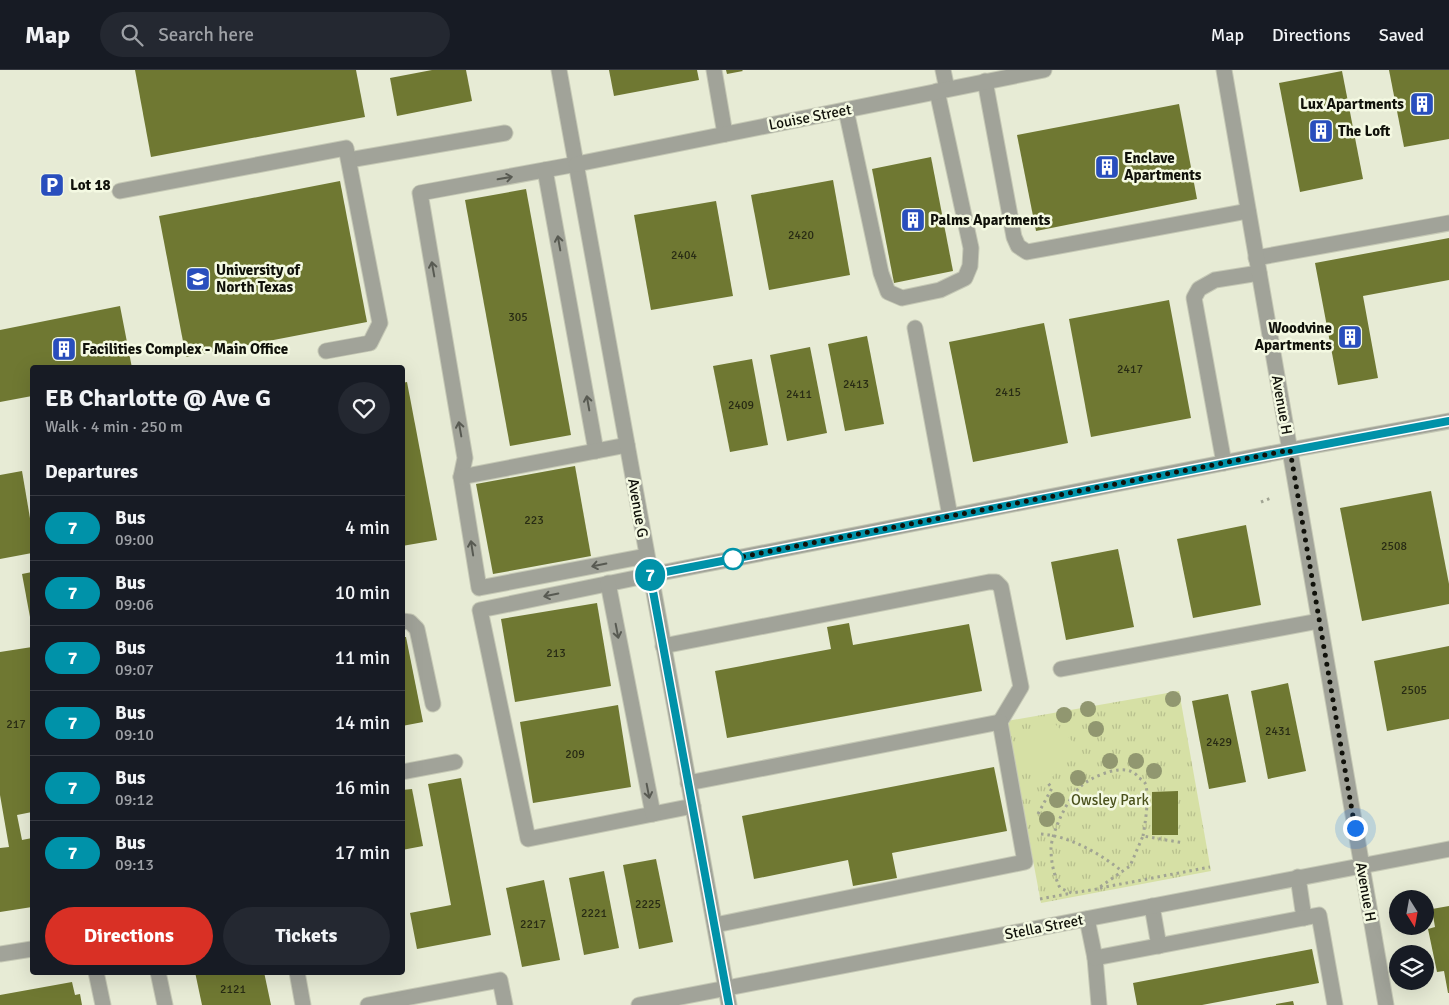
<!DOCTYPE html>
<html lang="en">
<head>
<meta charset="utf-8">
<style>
	:root { --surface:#171b24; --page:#242831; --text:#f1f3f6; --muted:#9ea1a6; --line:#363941; --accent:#d93025 }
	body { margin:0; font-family:Signika,sans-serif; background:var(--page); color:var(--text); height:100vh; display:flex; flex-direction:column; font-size:19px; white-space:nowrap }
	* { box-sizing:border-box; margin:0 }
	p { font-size:16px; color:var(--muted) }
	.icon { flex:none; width:28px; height:28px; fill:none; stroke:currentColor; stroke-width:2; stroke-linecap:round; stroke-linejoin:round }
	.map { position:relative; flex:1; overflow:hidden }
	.side { position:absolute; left:30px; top:295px; width:375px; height:610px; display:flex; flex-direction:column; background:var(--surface); border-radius:5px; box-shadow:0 5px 20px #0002 }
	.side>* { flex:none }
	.badge { padding:0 10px; border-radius:16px; font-size:18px; line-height:32px }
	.needle { width:32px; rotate:169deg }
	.fabs { position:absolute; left:1389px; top:820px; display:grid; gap:10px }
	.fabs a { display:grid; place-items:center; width:45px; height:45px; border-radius:50%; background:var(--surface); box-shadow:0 5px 20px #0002; font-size:25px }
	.you { position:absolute; width:25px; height:25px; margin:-12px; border:4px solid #fff; border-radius:50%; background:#1a73e8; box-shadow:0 0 0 8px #1a73e833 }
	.map>.badge { position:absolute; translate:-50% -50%; box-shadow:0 0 0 2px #fff }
	h2 { padding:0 15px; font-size:19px; line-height:45px }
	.round { display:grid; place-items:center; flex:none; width:52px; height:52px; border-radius:26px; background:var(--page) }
	.summary { display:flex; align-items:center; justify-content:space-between; height:85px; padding:0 15px }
	h1 { font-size:24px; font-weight:700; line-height:38px }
	.cta { display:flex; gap:10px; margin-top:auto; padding:10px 15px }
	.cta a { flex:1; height:58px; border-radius:30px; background:var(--accent); color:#fff; font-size:20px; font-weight:700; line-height:58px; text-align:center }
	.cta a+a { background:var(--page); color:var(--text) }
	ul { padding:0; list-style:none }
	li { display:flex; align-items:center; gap:15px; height:65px; padding:0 15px; border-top:1px solid var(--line) }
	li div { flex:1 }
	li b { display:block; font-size:19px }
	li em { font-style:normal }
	li .badge { min-width:55px; font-weight:700; text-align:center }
	header { display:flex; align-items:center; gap:30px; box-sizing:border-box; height:70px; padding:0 25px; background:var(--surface); border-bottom:1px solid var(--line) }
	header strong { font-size:24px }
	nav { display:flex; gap:28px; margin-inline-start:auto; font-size:18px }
	.search { width:350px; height:45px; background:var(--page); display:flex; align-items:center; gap:12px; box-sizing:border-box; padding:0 18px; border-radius:28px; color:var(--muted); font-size:19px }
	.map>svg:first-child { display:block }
	.park { fill:url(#park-tufts) }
	.pitch { fill:#d6e0a5 }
	.building { fill:#6f7832 }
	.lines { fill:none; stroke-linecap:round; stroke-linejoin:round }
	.service-casing { stroke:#c5c8b5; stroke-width:17 }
	.minor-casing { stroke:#c5c8b5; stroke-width:17 }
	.path { stroke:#a1a493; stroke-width:3; stroke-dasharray:2.5 4; stroke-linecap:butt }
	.service { stroke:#a1a399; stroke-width:15 }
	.minor { stroke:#a1a399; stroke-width:15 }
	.tree { fill:#919770 }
	.oneway { stroke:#585a52 }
	.line-casing { stroke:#fff; stroke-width:11 }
	.line { stroke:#0092a9; stroke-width:8 }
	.walk { stroke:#10110a; stroke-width:5; stroke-dasharray:0 9 }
	.stop-dot { fill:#fff; stroke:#0092a9; stroke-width:2.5 }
	.labels { text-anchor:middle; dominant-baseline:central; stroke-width:5; stroke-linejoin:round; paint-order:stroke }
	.number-label { font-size:12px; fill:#282b14 }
	.poi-label { font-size:15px; font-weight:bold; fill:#10110a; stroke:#f4f9e2; text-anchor:start }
	.street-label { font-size:15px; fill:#10110a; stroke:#f4f9e2 }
	.park-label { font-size:15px; fill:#4b521d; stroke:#f4f9e2 }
</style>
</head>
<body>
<header>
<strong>Map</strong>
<div class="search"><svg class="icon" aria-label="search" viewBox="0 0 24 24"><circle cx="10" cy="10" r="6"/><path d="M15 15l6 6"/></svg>Search here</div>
<nav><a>Map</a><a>Directions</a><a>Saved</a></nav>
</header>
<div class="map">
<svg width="1449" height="935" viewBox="0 0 1449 935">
	<defs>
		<pattern id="park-tufts" width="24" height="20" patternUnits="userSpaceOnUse" patternTransform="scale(1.25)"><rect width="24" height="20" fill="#d6e0a5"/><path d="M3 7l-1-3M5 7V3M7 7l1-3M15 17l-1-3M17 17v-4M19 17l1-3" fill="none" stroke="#b7bf8d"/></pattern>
	</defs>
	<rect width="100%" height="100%" fill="#e7ebd5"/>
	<path class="park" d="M1179 621 1211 801 1041 833 1007 651Z"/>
	<path class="pitch" d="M1049 648 1080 679 1043 716 1012 685Z"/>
	<g class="building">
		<path d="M135 0H356L365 47 151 87Z"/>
		<path d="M432 0H466L472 31 397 46 390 8Z"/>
		<path d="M609 0H697L699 10 614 26Z"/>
		<path d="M726 0H742L743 1 727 4Z"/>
		<path d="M1389 0H1449V69L1404 77Z"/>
		<path d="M1342 1 1363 109 1300 122 1279 13Z"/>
		<path d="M1179 34 1197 129 1036 161 1017 65Z"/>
		<path d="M931 87 953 201 894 213 872 99Z"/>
		<path d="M833 110 850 205 769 220 751 125Z"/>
		<path d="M340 111 367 252 186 287 159 146Z"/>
		<path d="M526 119 571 365 510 376 465 130Z"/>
		<path d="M716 131 733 226 651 240 634 145Z"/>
		<path d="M1449 168V210L1363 226 1378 308 1338 315 1315 193Z"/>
		<path d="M1169 230 1191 348 1091 367 1069 249Z"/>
		<path d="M120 236 132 298H32V326L0 332V260Z"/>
		<path d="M1044 253 1068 373 973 392 949 272Z"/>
		<path d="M867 266 884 354 845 361 828 274Z"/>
		<path d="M810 277 827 363 787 371 770 285Z"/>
		<path d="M752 289 768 375 730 382 713 296Z"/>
		<path d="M407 312 437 470 402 476V313Z"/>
		<path d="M575 396 591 486 493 504 476 414Z"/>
		<path d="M22 401 32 460V483L0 489V405Z"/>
		<path d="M1431 421 1449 514V534L1362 551 1340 438Z"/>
		<path d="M1246 455 1261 535 1193 548 1177 469Z"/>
		<path d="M1118 479 1134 557 1066 570 1051 492Z"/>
		<path d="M32 502V547H30L22 504Z"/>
		<path d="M597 533 611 616 515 632 501 549Z"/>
		<path d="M849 553 853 575 969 554 982 621 727 668 715 601 831 579 827 557Z"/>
		<path d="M402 567H406L423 652 402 656Z"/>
		<path d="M1449 576V649L1387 661 1374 591Z"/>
		<path d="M32 577V742L17 745 22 770 32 768V837L0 842V778L9 777 0 725V582Z"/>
		<path d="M1288 613 1306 701 1268 709 1251 621Z"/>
		<path d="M1228 624 1246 712 1209 719 1192 631Z"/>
		<path d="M618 635 631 717 533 733 520 652Z"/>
		<path d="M994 697 1007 761 892 783 897 808 853 816 848 790 754 809 742 746Z"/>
		<path d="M461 708 491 865 417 879 410 843 451 835 428 714Z"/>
		<path d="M412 719 423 776 402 780V720Z"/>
		<path d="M1178 721V765H1152V722Z"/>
		<path d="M656 789 673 872 639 879 623 795Z"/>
		<path d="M604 801 619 878 584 885 569 808Z"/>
		<path d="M544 810 560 890 522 897 506 818Z"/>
		<path d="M1449 836V923H1448L1444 901 1437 902 1428 859 1435 857 1432 839Z"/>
		<path d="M1312 879 1319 913 1202 935H1137L1133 913Z"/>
		<path d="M195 902H264L271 935H202Z"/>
		<path d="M72 912 75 925 80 924 82 935H0V925Z"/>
		<path d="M1293 931 1294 935H1276V934Z"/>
	</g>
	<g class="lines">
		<defs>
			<g id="service">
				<path d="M714 0 725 64"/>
				<path d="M943 0 947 19"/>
				<path d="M985 11 1014 167 1018 176 1027 182 1248 141"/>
				<path d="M846 40 881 203 888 222 902 228 940 220 965 208 970 196 971 178 937 21"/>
				<path d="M349 90 505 63"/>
				<path d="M577 94 420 123 465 388 461 407 479 518 646 486"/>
				<path d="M545 100 596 381"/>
				<path d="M120 121 346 78 380 253 370 273 326 281"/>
				<path d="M1256 188 1449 153"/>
				<path d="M915 258 950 446"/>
				<path d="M1224 393 1194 228 1199 219 1215 210 1259 203"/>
				<path d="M461 407 627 375"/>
				<path d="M650 505 480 540 528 769 693 736"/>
				<path d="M608 513 653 744"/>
				<path d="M402 551 410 552 417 559 433 634"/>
				<path d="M663 576 989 512H996L1001 517 1021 617 1000 652 1025 792 715 855"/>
				<path d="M1061 599 1319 551"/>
				<path d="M402 702 455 692"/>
				<path d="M688 713 1000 652"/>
				<path d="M1298 807 1304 848"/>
				<path d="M1152 836 1159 876"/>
				<path d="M1087 849 1095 888 1099 935"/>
				<path d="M0 884 32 879"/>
				<path d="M1095 888 1319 845 1335 935"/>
				<path d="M96 902 103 935"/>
				<path d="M158 902 165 935"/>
				<path d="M368 935 500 910 505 935"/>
			</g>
			<g id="minor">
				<path d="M559 0 729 935"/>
				<path d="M1224 0 1386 935"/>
				<path d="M577 94 1044 0"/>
				<path d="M650 505 1290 380 1449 351"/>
				<path d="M297 902 303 935"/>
				<path d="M639 935 1449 779"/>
			</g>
		</defs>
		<use href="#service" class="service-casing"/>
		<use href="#minor" class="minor-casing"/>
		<g class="path">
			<path d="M1261 432 1271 428"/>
			<path d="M1038 744 1052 718 1047 712"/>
			<path d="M1041 764C1070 766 1101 784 1123 802"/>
			<path d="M1143 766C1145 754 1150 725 1145 713 1144 711 1141 709 1139 708 1137 705 1134 702 1130 701 1117 696 1091 707 1081 716 1068 728 1052 761 1051 778 1051 793 1054 805 1060 818L1072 823 1097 819 1130 796 1143 766 1184 773"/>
			<path d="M1100 818 1210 797"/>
			<path d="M1040 829 1072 823"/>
		</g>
		<use href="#service" class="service"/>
		<use href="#minor" class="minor"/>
	</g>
	<g class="tree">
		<circle cx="1173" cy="629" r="8"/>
		<circle cx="1088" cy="639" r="8"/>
		<circle cx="1064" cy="645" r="8"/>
		<circle cx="1096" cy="659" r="8"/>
		<circle cx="1110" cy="691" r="8"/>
		<circle cx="1136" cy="691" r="8"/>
		<circle cx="1154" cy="701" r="8"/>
		<circle cx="1078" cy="708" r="8"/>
		<circle cx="1057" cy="730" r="8"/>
		<circle cx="1047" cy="749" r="8"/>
	</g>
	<defs><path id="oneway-shaft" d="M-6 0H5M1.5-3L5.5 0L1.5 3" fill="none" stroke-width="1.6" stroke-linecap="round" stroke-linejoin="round" transform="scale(1.25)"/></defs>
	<g class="oneway">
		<use href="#oneway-shaft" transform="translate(505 108) rotate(-10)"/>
		<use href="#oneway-shaft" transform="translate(559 173) rotate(-100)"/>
		<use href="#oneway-shaft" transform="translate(433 199) rotate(-100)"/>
		<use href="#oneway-shaft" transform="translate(588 333) rotate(-100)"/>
		<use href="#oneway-shaft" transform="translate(460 359) rotate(-100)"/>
		<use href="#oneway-shaft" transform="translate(472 478) rotate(-99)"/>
		<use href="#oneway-shaft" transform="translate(599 495) rotate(169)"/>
		<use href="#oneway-shaft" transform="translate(551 525) rotate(168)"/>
		<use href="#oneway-shaft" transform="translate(617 561) rotate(79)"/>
		<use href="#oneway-shaft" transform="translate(648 721) rotate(79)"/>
	</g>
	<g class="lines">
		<defs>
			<path id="line" d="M729 935 650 505 1273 384 1449 351"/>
		</defs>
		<use href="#line" class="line-casing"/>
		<use href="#line" class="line"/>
		<path class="walk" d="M733 489 725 490 1290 380 1355 758"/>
	</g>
	<defs>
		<symbol id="building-square" viewBox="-11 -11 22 22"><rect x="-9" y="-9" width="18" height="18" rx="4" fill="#294ebd" stroke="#f4f9e2"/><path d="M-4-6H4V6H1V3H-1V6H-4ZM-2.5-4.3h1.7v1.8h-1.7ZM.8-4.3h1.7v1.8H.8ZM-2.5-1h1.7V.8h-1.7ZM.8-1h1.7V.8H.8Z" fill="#fff"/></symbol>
		<symbol id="parking-square" viewBox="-11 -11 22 22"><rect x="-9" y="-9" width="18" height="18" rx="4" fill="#294ebd" stroke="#f4f9e2"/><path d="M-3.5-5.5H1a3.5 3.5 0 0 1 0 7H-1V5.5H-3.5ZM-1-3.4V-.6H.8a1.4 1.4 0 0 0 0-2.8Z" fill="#fff"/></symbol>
		<symbol id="university-square" viewBox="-11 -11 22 22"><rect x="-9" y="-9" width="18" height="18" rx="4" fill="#294ebd" stroke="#f4f9e2"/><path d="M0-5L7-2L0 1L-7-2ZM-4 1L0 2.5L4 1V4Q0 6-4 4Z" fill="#fff"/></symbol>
	</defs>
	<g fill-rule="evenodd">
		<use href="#building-square" x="1408" y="20" width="28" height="28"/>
		<use href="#building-square" x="1307" y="47" width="28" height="28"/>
		<use href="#building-square" x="1093" y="83" width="28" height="28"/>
		<use href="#parking-square" x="38" y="101" width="28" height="28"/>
		<use href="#building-square" x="899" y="136" width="28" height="28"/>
		<use href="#university-square" x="184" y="195" width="28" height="28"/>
		<use href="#building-square" x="1336" y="253" width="28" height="28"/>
		<use href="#building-square" x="50" y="265" width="28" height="28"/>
	</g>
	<circle class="stop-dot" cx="733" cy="489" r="10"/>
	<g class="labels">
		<g class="number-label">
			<text x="801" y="165">2420</text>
			<text x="684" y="185">2404</text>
			<text x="518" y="247">305</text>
			<text x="1130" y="299">2417</text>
			<text x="856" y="314">2413</text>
			<text x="1008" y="322">2415</text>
			<text x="799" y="324">2411</text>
			<text x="741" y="335">2409</text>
			<text x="534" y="450">223</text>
			<text x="1394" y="476">2508</text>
			<text x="556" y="583">213</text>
			<text x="1414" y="620">2505</text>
			<text x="16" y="654">217</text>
			<text x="1278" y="661">2431</text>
			<text x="1219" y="672">2429</text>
			<text x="575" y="684">209</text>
			<text x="648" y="834">2225</text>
			<text x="594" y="843">2221</text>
			<text x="533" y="854">2217</text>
			<text x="233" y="919">2121</text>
		</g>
		<g class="poi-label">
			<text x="1404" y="34" text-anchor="end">Lux Apartments</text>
			<text x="1338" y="61">The Loft</text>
			<text x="1124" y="88">Enclave<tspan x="1124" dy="17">Apartments</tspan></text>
			<text x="70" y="115">Lot 18</text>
			<text x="930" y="150">Palms Apartments</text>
			<text x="216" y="200">University of<tspan x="216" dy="17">North Texas</tspan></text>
			<text x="1332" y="258" text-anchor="end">Woodvine<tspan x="1332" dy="17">Apartments</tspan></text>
			<text x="82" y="279">Facilities Complex - Main Office</text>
		</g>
		<g class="street-label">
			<text transform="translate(810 47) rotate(-11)">Louise Street</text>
			<text transform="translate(1282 335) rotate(80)">Avenue H</text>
			<text transform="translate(638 438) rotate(80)">Avenue G</text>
			<text transform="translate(1366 822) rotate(80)">Avenue H</text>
			<text transform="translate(1044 857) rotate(-11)">Stella Street</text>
		</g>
		<g class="park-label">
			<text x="1110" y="730">Owsley Park</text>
		</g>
	</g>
</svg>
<div class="fabs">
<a><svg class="needle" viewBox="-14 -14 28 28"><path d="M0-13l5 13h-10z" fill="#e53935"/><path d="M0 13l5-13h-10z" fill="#9ea1a6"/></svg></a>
<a><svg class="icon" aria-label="layers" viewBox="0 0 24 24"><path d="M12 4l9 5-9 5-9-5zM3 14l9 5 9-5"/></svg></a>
</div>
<div class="you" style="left:1355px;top:758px"></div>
<b class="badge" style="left:650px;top:505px;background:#0092a9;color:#fff">7</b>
<section class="side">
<div class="summary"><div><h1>EB Charlotte @ Ave G</h1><p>Walk · 4 min · 250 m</p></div><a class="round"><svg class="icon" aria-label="heart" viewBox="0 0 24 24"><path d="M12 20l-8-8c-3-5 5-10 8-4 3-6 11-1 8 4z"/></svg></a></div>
<h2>Departures</h2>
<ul>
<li><span class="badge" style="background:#0092a9;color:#fff">7</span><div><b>Bus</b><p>09:00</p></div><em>4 min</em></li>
<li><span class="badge" style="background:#0092a9;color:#fff">7</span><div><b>Bus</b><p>09:06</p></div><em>10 min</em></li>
<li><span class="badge" style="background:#0092a9;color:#fff">7</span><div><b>Bus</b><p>09:07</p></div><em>11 min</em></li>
<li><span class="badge" style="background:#0092a9;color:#fff">7</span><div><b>Bus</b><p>09:10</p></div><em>14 min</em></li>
<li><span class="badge" style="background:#0092a9;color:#fff">7</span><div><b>Bus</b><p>09:12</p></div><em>16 min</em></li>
<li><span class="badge" style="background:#0092a9;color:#fff">7</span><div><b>Bus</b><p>09:13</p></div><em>17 min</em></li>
</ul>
<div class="cta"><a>Directions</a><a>Tickets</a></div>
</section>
</div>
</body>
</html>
